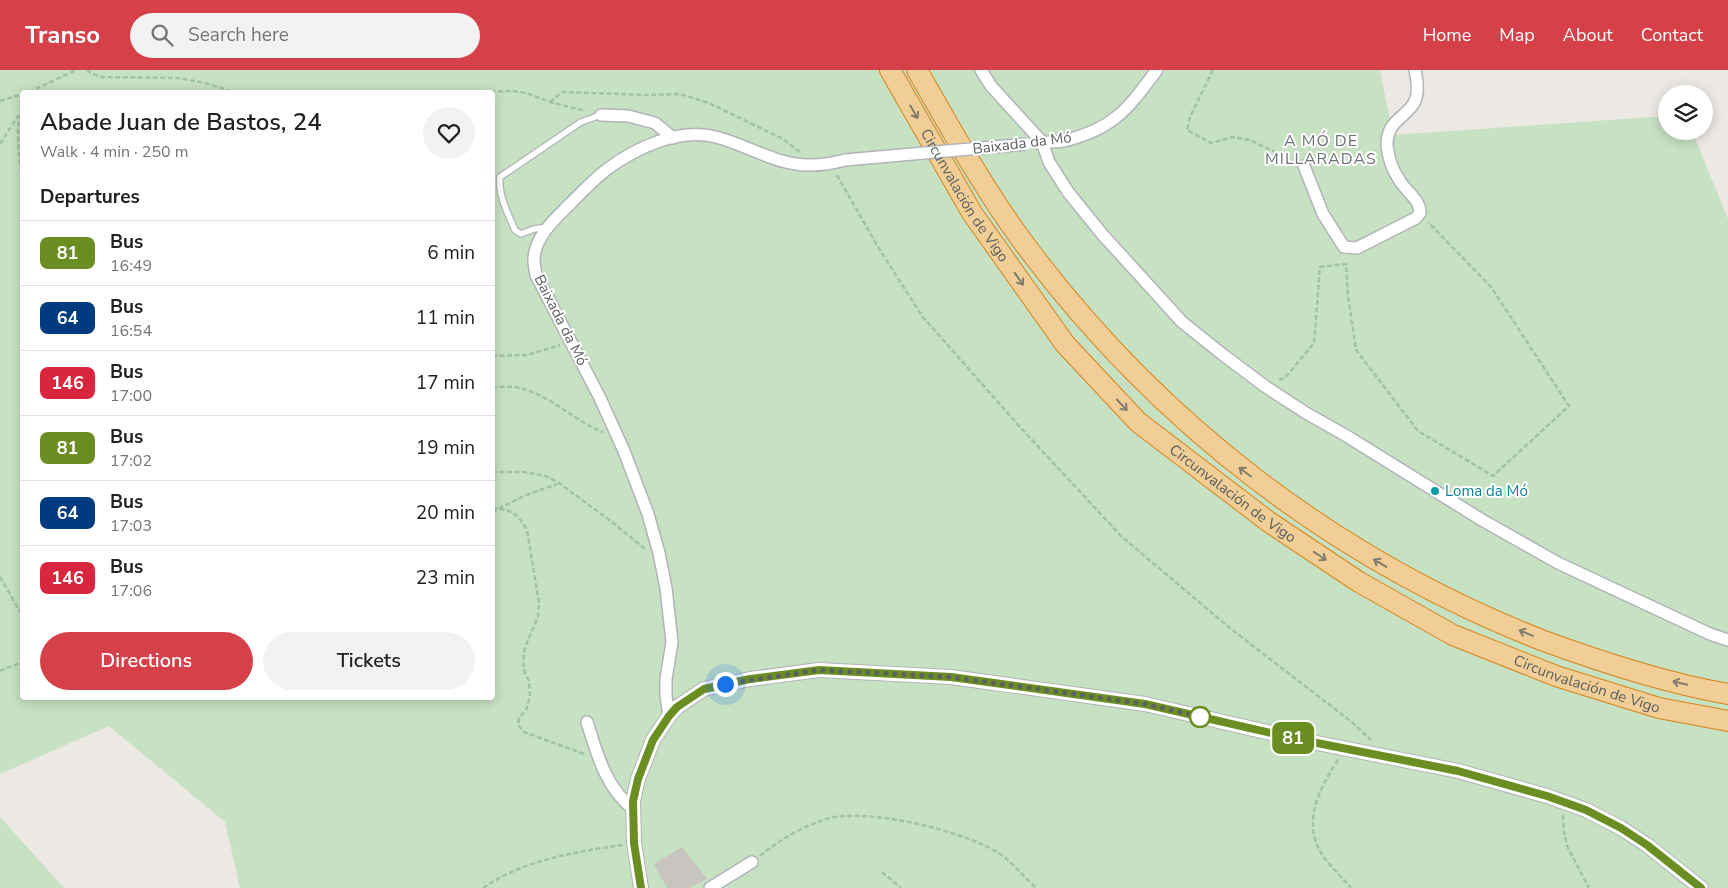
<!DOCTYPE html>
<html lang="en">
<head>
<meta charset="utf-8">
<style>
	:root { --surface:#fff; --page:#f2f2f2; --text:#202124; --muted:#757577; --line:#e0e0e0; --accent:#d64048 }
	body { margin:0; font-family:"Nunito Sans",sans-serif; background:var(--page); color:var(--text); height:100vh; display:flex; flex-direction:column; font-size:19px; white-space:nowrap }
	* { box-sizing:border-box; margin:0 }
	p { font-size:16px; color:var(--muted) }
	.icon { flex:none; width:28px; height:28px; fill:none; stroke:currentColor; stroke-width:2; stroke-linecap:round; stroke-linejoin:round }
	.map { position:relative; flex:1; overflow:hidden }
	.sheet { position:absolute; left:20px; top:20px; width:475px; height:610px; display:flex; flex-direction:column; background:var(--surface); border-radius:5px; box-shadow:0 2px 12px #0003 }
	.sheet>* { flex:none }
	.badge { padding:0 10px; border-radius:8px; font-size:18px; line-height:32px }
	.fabs { position:absolute; left:1658px; top:15px; display:grid; gap:10px }
	.fabs a { display:grid; place-items:center; width:55px; height:55px; border-radius:50%; background:var(--surface); box-shadow:0 2px 12px #0003; font-size:25px }
	.you { position:absolute; width:25px; height:25px; margin:-12px; border:4px solid #fff; border-radius:50%; background:#1a73e8; box-shadow:0 0 0 8px #1a73e833 }
	.map>.badge { position:absolute; translate:-50% -50%; box-shadow:0 0 0 2px #fff }
	h2 { padding:0 20px; font-size:19px; line-height:45px }
	.round { display:grid; place-items:center; flex:none; width:52px; height:52px; border-radius:26px; background:var(--page) }
	.overview { display:flex; align-items:center; justify-content:space-between; height:85px; padding:0 20px }
	h1 { font-size:24px; font-weight:600; line-height:38px }
	.button { display:flex; gap:10px; margin-top:auto; padding:10px 20px }
	.button a { flex:1; height:58px; border-radius:30px; background:var(--accent); color:#fff; font-size:20px; font-weight:600; line-height:58px; text-align:center }
	.button a+a { background:var(--page); color:var(--text) }
	ul { padding:0; list-style:none }
	li { display:flex; align-items:center; gap:15px; height:65px; padding:0 20px; border-top:1px solid var(--line) }
	li div { flex:1 }
	li b { display:block; font-size:19px }
	li em { font-style:normal }
	li .badge { min-width:55px; font-weight:700; text-align:center }
	header { display:flex; align-items:center; gap:30px; box-sizing:border-box; height:70px; padding:0 25px; background:var(--accent); color:#fff }
	header strong { font-size:24px }
	nav { display:flex; gap:28px; margin-inline-start:auto; font-size:18px }
	.search { width:350px; height:45px; background:var(--page); display:flex; align-items:center; gap:12px; box-sizing:border-box; padding:0 18px; border-radius:28px; color:var(--muted); font-size:19px }
	.map>svg:first-child { display:block }
	.green { fill:#c7e1c3; fill-rule:evenodd }
	.building { fill:#c8c4c0 }
	.lines { fill:none; stroke-linecap:round; stroke-linejoin:round }
	.service-casing { stroke:#b1b4b7; stroke-width:8 }
	.minor-casing { stroke:#b1b4b7; stroke-width:14 }
	.tertiary-casing { stroke:#b1b4b7; stroke-width:16 }
	.motorway-casing { stroke:#d78319; stroke-width:22 }
	.path { stroke:#9ec4a4; stroke-width:2.5; stroke-dasharray:5 2.5; stroke-linecap:butt }
	.service { stroke:#fff; stroke-width:5.5 }
	.minor { stroke:#fff; stroke-width:11 }
	.tertiary { stroke:#fff; stroke-width:14 }
	.motorway { stroke:#f1ce96; stroke-width:20 }
	.minor-bridge-casing { stroke:#b1b4b7; stroke-width:14; stroke-linecap:butt }
	.minor-bridge { stroke:#fff; stroke-width:11 }
	.oneway { stroke:#817c6f }
	.line-casing { stroke:#fff; stroke-width:11 }
	.line { stroke:#6b8e23; stroke-width:8 }
	.walk { stroke:#5c6062; stroke-width:5; stroke-dasharray:0 9 }
	.culture-dot { fill:#0f9aa8; stroke:#fff; stroke-width:2 }
	.stop-dot { fill:#fff; stroke:#6b8e23; stroke-width:2.5 }
	.labels { text-anchor:middle; dominant-baseline:central; stroke-width:4; stroke-linejoin:round; paint-order:stroke }
	.street-label { font-size:15px; fill:#5c6062; stroke:#fff }
	.culture-label { font-size:15px; fill:#0d838f; stroke:#fff; text-anchor:start }
	.neighbourhood-label { font-size:16px; letter-spacing:1px; fill:#6d7274; stroke:#fff }
</style>
</head>
<body>
<header>
<strong>Transo</strong>
<div class="search"><svg class="icon" aria-label="search" viewBox="0 0 24 24"><circle cx="10" cy="10" r="6"/><path d="M15 15l6 6"/></svg>Search here</div>
<nav><a>Home</a><a>Map</a><a>About</a><a>Contact</a></nav>
</header>
<div class="map">
<svg width="1728" height="818" viewBox="0 0 1728 818">
	<rect width="100%" height="100%" fill="#ece9e4"/>
	<g class="green">
		<path d="M0 0H1380L1393 65 1666 46V61H1692L1728 149V818H240L225 752 109 656 0 704ZM22 22H492V628H22Z"/>
		<path d="M0 747 64 818H0Z"/>
	</g>
	<path class="building" d="M682 777 707 809 690 818H667L654 794Z"/>
	<g class="lines">
		<defs>
			<path id="service" d="M548 157 534 159 521 164 515 160C508 144 498 125 500 107L581 52 601 45"/>
			<g id="minor">
				<path d="M981 0 991 16 1042 72 1049 92 1068 122 1102 164 1182 252 1222 284 1266 317 1306 343 1345 365 1482 450 1558 493 1710 564 1728 570"/>
				<path d="M601 45 628 46 655 53 673 68"/>
				<path d="M1037 73C1047 71 1058 73 1068 70 1116 57 1128 38 1157 0"/>
				<path d="M1304 96 1323 144 1344 177 1357 178 1416 148 1420 143C1421 131 1406 121 1400 111 1393 101 1388 87 1387 75 1387 49 1407 48 1415 31 1419 22 1417 9 1415 0"/>
				<path d="M669 646 666 626V609L672 572 666 518 659 483 648 444 624 381 600 328 536 205C535 200 534 195 534 190 534 167 556 148 570 134 582 122 593 110 606 100 635 78 680 57 716 67 748 75 777 96 811 95 822 95 834 93 845 90"/>
				<path d="M587 652C597 684 606 718 633 739"/>
				<path d="M710 818 752 792"/>
			</g>
			<path id="tertiary" d="M641 818 634 773 633 731 638 709 653 670 669 646 677 637 704 619 750 609 819 600 951 607 1145 634 1297 669 1458 701 1547 726 1586 740 1621 758 1647 775 1701 818"/>
			<g id="motorway">
				<path id="s1" d="M890 0 972 143 1065 274 1138 352 1269 452 1359 512 1453 565 1556 606 1659 638 1728 651"/>
				<path d="M917 0C951 59 983 118 1023 172 1156 352 1336 490 1544 571 1604 593 1665 613 1728 624"/>
			</g>
		</defs>
		<use href="#service" class="service-casing"/>
		<use href="#minor" class="minor-casing"/>
		<use href="#tertiary" class="tertiary-casing"/>
		<use href="#motorway" class="motorway-casing"/>
		<g class="path">
			<path d="M87 0 91 3 102 7 179 8 205 13 233 22"/>
			<path d="M1213 0 1190 47 1187 60 1211 73 1233 67 1249 70 1295 91"/>
			<path d="M29 22 76 0"/>
			<path d="M483 22 513 21 526 23 550 32 585 41"/>
			<path d="M0 31 22 24"/>
			<path d="M550 32 562 22 645 25 680 24 709 33 783 69 801 83"/>
			<path d="M22 37C15 55 19 89 22 108"/>
			<path d="M0 74 18 46"/>
			<path d="M837 105 878 177 922 246 1020 357 1121 466 1231 559 1353 653 1371 670"/>
			<path d="M492 286 527 285 560 275"/>
			<path d="M1279 310 1285 308 1314 273 1320 197 1346 194 1348 226 1356 280 1418 361 1493 406 1569 336 1491 217 1428 152"/>
			<path d="M492 317C502 317 511 316 520 318 550 325 574 351 603 362"/>
			<path d="M492 402H524L546 406 559 413 612 452 645 479"/>
			<path d="M492 438C510 438 519 445 527 460L539 533 538 547 525 577 523 592 525 603 529 611 530 624 527 638 519 649 518 655 524 662 584 684"/>
			<path d="M492 442 526 425 557 414"/>
			<path d="M0 507 22 545"/>
			<path d="M0 601 22 592"/>
			<path d="M1338 690C1319 719 1301 753 1323 786 1331 797 1342 807 1351 818"/>
			<path d="M1563 745 1564 762 1567 776 1589 818"/>
			<path d="M760 786C779 770 802 757 826 749 866 737 966 761 1000 784 1013 793 1024 807 1036 818"/>
			<path d="M882 802 901 818"/>
			<path d="M483 818C524 790 574 782 623 775"/>
		</g>
		<use href="#service" class="service"/>
		<use href="#minor" class="minor"/>
		<use href="#tertiary" class="tertiary"/>
		<use href="#motorway" class="motorway"/>
		<defs>
			<path id="minor-bridge" d="M845 90 1026 74"/>
		</defs>
		<use href="#minor-bridge" class="minor-bridge-casing"/>
		<use href="#minor-bridge" class="minor-bridge"/>
	</g>
	<defs><path id="oneway-shaft" d="M-6 0H5M1.5-3L5.5 0L1.5 3" fill="none" stroke-width="1.6" stroke-linecap="round" stroke-linejoin="round" transform="scale(1.25)"/></defs>
	<g class="oneway">
		<use href="#oneway-shaft" transform="translate(914 42) rotate(60)"/>
		<use href="#oneway-shaft" transform="translate(1019 209) rotate(55)"/>
		<use href="#oneway-shaft" transform="translate(1122 335) rotate(47)"/>
		<use href="#oneway-shaft" transform="translate(1245 402) rotate(-143)"/>
		<use href="#oneway-shaft" transform="translate(1320 486) rotate(34)"/>
		<use href="#oneway-shaft" transform="translate(1380 493) rotate(-149)"/>
		<use href="#oneway-shaft" transform="translate(1526 563) rotate(-158)"/>
		<use href="#oneway-shaft" transform="translate(1680 613) rotate(-166)"/>
	</g>
	<g class="lines">
		<defs>
			<path id="line" d="M641 818 634 773 633 731 638 709 653 670 669 646 677 637 704 619 750 609 819 600 951 607 1145 634 1297 669 1458 701 1547 726 1586 740 1621 758 1647 775 1701 818"/>
		</defs>
		<use href="#line" class="line-casing"/>
		<use href="#line" class="line"/>
		<path class="walk" d="M725 614 819 600 951 607 1145 634 1202 647H1200"/>
	</g>
	<circle class="culture-dot" cx="1435" cy="421" r="5"/>
	<circle class="stop-dot" cx="1200" cy="647" r="10"/>
	<g class="labels">
		<g class="street-label">
			<text transform="translate(1022 73) rotate(-7)">Baixada da Mó</text>
			<text stroke="none"><textPath href="#s1" startOffset="146">Circunvalación de Vigo</textPath></text>
			<text transform="translate(561 250) rotate(63)">Baixada da Mó</text>
			<text stroke="none"><textPath href="#s1" startOffset="551">Circunvalación de Vigo</textPath></text>
			<text stroke="none"><textPath href="#s1" startOffset="956">Circunvalación de Vigo</textPath></text>
		</g>
		<g class="culture-label">
			<text x="1445" y="421">Loma da Mó</text>
		</g>
		<g class="neighbourhood-label">
			<text x="1321" y="71">A MÓ DE<tspan x="1321" dy="18">MILLARADAS</tspan></text>
		</g>
	</g>
</svg>
<div class="fabs">
<a><svg class="icon" aria-label="layers" viewBox="0 0 24 24"><path d="M12 4l9 5-9 5-9-5zM3 14l9 5 9-5"/></svg></a>
</div>
<div class="you" style="left:725px;top:614px"></div>
<b class="badge" style="left:1293px;top:668px;background:#6b8e23;color:#fff">81</b>
<section class="sheet">
<div class="overview"><div><h1>Abade Juan de Bastos, 24</h1><p>Walk · 4 min · 250 m</p></div><a class="round"><svg class="icon" aria-label="heart" viewBox="0 0 24 24"><path d="M12 20l-8-8c-3-5 5-10 8-4 3-6 11-1 8 4z"/></svg></a></div>
<h2>Departures</h2>
<ul>
<li><span class="badge" style="background:#6b8e23;color:#fff">81</span><div><b>Bus</b><p>16:49</p></div><em>6 min</em></li>
<li><span class="badge" style="background:#003b80;color:#fff">64</span><div><b>Bus</b><p>16:54</p></div><em>11 min</em></li>
<li><span class="badge" style="background:#d7263d;color:#fff">146</span><div><b>Bus</b><p>17:00</p></div><em>17 min</em></li>
<li><span class="badge" style="background:#6b8e23;color:#fff">81</span><div><b>Bus</b><p>17:02</p></div><em>19 min</em></li>
<li><span class="badge" style="background:#003b80;color:#fff">64</span><div><b>Bus</b><p>17:03</p></div><em>20 min</em></li>
<li><span class="badge" style="background:#d7263d;color:#fff">146</span><div><b>Bus</b><p>17:06</p></div><em>23 min</em></li>
</ul>
<div class="button"><a>Directions</a><a>Tickets</a></div>
</section>
</div>
</body>
</html>
